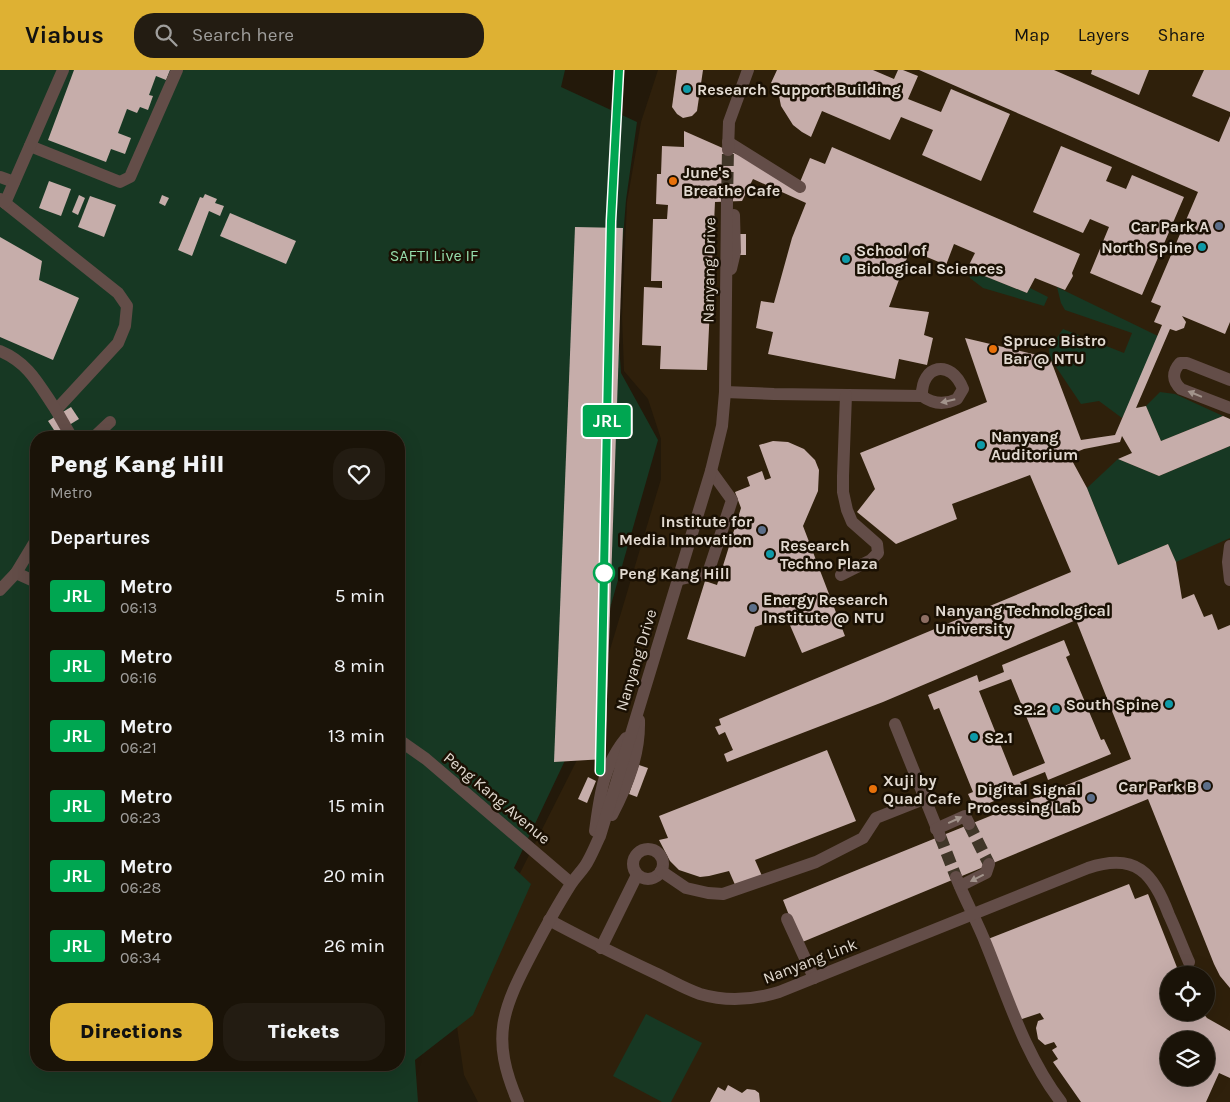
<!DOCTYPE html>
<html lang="en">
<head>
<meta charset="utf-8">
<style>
	:root { --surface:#1a1308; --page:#231c12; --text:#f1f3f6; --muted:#9f9e9c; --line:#383229; --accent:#deb133 }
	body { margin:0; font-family:Karla,sans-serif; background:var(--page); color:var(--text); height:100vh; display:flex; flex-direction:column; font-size:19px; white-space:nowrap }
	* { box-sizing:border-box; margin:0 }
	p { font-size:16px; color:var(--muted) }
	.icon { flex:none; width:28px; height:28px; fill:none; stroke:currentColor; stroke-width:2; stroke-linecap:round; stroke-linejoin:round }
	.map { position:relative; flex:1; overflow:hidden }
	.panel { position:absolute; left:30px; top:361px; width:375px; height:640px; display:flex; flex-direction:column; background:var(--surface); border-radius:20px; box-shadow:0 5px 20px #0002,0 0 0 1px var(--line) }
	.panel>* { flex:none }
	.badge { padding:0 10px; border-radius:4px; font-size:18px; line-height:32px }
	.buttons { position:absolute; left:1160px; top:896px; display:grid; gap:10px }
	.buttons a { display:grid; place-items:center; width:55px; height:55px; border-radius:50%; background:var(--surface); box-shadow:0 5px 20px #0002,0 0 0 1px var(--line); font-size:25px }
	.map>.badge { position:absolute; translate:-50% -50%; box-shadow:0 0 0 2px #fff }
	h2 { padding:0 20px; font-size:19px; line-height:45px }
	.round { display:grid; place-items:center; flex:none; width:52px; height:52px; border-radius:20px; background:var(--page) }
	.headline { display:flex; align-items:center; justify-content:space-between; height:85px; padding:0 20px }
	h1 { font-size:24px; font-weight:800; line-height:38px }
	.primary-button { display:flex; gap:10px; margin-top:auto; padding:10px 20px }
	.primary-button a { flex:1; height:58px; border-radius:20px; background:var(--accent); color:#111; font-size:20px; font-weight:800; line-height:58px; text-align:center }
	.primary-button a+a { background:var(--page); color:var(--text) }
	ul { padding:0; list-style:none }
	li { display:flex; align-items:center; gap:15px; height:70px; padding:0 20px }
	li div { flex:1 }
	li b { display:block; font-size:19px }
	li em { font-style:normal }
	li .badge { min-width:55px; font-weight:700; text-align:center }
	header { display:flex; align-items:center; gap:30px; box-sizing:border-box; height:70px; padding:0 25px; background:var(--accent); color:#111 }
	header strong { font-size:24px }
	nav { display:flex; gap:28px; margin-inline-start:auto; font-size:18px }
	.search { width:350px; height:45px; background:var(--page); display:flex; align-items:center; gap:12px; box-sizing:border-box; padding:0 18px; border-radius:20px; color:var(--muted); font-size:19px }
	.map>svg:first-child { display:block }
	.built { fill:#2f200b; fill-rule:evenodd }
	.green { fill:#173823; fill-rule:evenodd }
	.building { fill:#c6adaa; fill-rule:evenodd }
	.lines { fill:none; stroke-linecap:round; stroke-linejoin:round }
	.minor-tunnel { stroke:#403628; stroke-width:12; stroke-dasharray:12 6; stroke-linecap:butt }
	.minor { stroke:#634d48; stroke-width:12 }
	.oneway { fill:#a2948c }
	.line-casing { stroke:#fff; stroke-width:11 }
	.line { stroke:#00a651; stroke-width:8 }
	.culture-dot { fill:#0f9aa8; stroke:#1a1003; stroke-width:2 }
	.food-dot { fill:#e8710a; stroke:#1a1003; stroke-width:2 }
	.service-dot { fill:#5c6f8a; stroke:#1a1003; stroke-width:2 }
	.stop-dot { fill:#fff; stroke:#00a651; stroke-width:2.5 }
	.education-dot { fill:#8d6e63; stroke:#1a1003; stroke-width:2 }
	.labels { text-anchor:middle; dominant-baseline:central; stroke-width:5; stroke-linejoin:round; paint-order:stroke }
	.poi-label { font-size:16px; font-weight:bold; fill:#e2dad1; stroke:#1a1003; text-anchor:start }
	.park-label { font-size:16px; fill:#95dcab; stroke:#1a1003 }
	.street-label { font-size:16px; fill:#e2dad1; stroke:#1a1003 }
	.stop-label { font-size:16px; font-weight:bold; fill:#e2dad1; stroke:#1a1003; text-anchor:start }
</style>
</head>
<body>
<header>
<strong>Viabus</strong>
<div class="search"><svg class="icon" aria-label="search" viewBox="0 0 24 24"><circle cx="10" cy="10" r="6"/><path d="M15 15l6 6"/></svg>Search here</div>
<nav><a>Map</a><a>Layers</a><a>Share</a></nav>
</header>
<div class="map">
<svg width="1230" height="1032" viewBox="0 0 1230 1032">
	<rect width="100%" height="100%" fill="#23190a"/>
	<path class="built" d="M658 0H1230V1032H478L464 1005 456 950 518 807 577 690 661 409V369L648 329 624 301 622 246 627 132 641 52ZM1169 905H1206V942H1169ZM1169 970H1206V1008H1169Z"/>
	<g class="green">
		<path d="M0 0H565L561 17 637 52 626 130 617 244 621 303 658 370 569 682 514 798 531 814 473 945 415 990 418 1032H0ZM36 368H399V995H36Z"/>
		<path d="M967 199 1027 223 1030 218 1048 227 1044 236 983 218 970 208Z"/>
		<path d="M1057 217 1160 267 1149 295 1122 348 1099 331 1081 334 1050 288 1049 279 1063 259 1124 283 1132 263 1065 240 1061 233Z"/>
		<path d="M1160 322 1175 324 1223 346 1161 371 1146 336Z"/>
		<path d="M1230 376V468L1176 492 1168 474 1118 495 1087 418 1118 389 1159 406Z"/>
		<path d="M646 944 702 973 671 1032H662L613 1006Z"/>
	</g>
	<g class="building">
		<path d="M74 0H170L166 10 156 6 149 25 153 26 148 40 140 37 137 43 127 39 118 63 131 68 125 84 111 79 106 92 48 70Z"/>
		<path d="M677 0H703L697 41 692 46 683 48 677 44 672 37Z"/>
		<path d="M777 0H873L894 9 898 0H903L918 6 908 29 941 42 951 19 1010 44 981 111 922 85 933 60 901 47 890 70 822 41 811 67 802 62 793 55 781 36 779 26V16L771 13Z"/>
		<path d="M919 0H1054L1219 72 1230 46V252L1225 264 1182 246 1186 252 1184 258 1176 261 1170 259 1136 338 1146 336 1161 371 1223 346 1230 349V376L1159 406 1118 389 1132 383 1122 366 1120 372 1084 379 1069 385 1087 418 1118 495 1168 474 1176 492 1182 529 1194 524 1204 547 1212 544 1218 560 1230 555V918L1220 906 1214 894 1148 729 800 873 783 830 1131 689 1076 550 883 632 727 692 724 684 733 680 725 662 719 665 715 657 721 655 719 649 1071 502 1030 405 952 434 957 449 896 474 857 442 875 419 860 383 987 332 965 268 1050 288 1081 370 1115 365 1162 255 1154 252 1161 236 1151 232 1198 122Z"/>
		<path d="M1092 0H1149L1139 25 1091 4Z"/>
		<path d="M1204 0H1230V42L1192 26Z"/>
		<path d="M684 61 800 112 810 88 825 94 832 77 1080 184 1072 203 1073 206 1065 220 1035 208 1027 223 967 199 975 183 954 174 946 195 910 180 889 237 929 242 924 265 933 268 927 295 899 289 895 309 768 284 773 262 756 258 761 231 774 233 792 168 806 133 753 109 742 131 715 132 707 300 660 299 661 276 642 275 644 217 662 218V211H651L653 149H667L668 135 656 134 657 104H661L662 76 684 77Z"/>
		<path d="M1061 76 1112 97 1106 111 1126 119 1132 105 1184 127 1142 225 1090 203 1109 157 1090 149 1083 163 1033 142Z"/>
		<path d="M49 111 71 119 61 146 39 138Z"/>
		<path d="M205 124 217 129 215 133 224 136 220 146 209 141 192 186 178 180 200 127 203 128Z"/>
		<path d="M79 125 85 128 78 145 72 142Z"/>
		<path d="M162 125 169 128 165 136 159 133Z"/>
		<path d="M90 126 116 135 104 167 78 157Z"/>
		<path d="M230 143 296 171 286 194 220 166Z"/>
		<path d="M575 157 623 158 605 689 554 692Z"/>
		<rect x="740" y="164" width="6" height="21"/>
		<path d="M0 167 42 191 39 210 79 228 53 290 0 267Z"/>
		<path d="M71 337 79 349 56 363 48 351Z"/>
		<path d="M773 371 788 372 804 379 815 390 819 400 818 421 803 456 845 566 802 583 786 546 755 557 745 587 687 569 705 511 717 515 741 438 735 422 750 416 747 407 762 401 765 410 771 408 759 375Z"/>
		<path d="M1064 570 1070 585 1066 587 1101 670 1104 669 1111 684 1048 710 1045 702 1020 712 1023 719 975 739 968 724 973 722 939 638 934 640 928 625 977 605 979 612 1004 602 1002 595ZM1011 609 1045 693 1013 706 979 621Z"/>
		<path d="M827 680 856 751 755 790 762 806 736 817 729 801 709 806 700 807 679 800 670 791 659 770 668 768 659 746Z"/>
		<path d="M639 695 648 698 637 727 629 724Z"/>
		<path d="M588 707 596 711 587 733 578 729Z"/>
		<path d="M1129 814 1135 829 1148 824 1180 905H1169V942H1202L1207 948 1230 961V1008L1219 1003 1206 1032H1081L1053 992 1058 989 1052 980 1057 977 1054 972 1045 975 1038 969 1036 958 1038 951 1044 949 1040 943 1019 950 988 869ZM1169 970H1206V1008H1169Z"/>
		<path d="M728 1015 742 1023 747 1019 755 1020 759 1023 760 1032H710L718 1017 725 1021Z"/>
	</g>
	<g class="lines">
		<g class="minor-tunnel">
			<path d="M727 132 728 80"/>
			<path d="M969 754 989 794"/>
			<path d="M940 766 956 807"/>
		</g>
		<g class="minor">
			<path d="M728 72 800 117"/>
			<path d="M30 76 120 112 130 107 177 0"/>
			<path d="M728 80 729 52 748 0"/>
			<path d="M0 107 14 112"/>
			<path d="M0 129 118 223 127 236 125 256 118 273 56 340 72 368"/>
			<path d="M5 133 63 0"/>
			<path d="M731 199 735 182 734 145"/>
			<path d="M0 281C29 293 39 315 56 340"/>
			<path d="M1230 310 1187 293H1180C1172 302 1172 311 1181 319L1230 338"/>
			<path d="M725 322 774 324 922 326C933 334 945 335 957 329L963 319C951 288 921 295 922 326"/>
			<path d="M93 368 110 352"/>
			<path d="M1230 476 1228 492 1230 510"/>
			<path d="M16 503 36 512"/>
			<path d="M841 505 871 490 878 483 877 474 852 452 847 440 843 422V406L846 325"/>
			<path d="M677 510 708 503 732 430 711 401"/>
			<path d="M0 520 16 503 36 470"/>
			<path d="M895 654 940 766"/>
			<path d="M399 670 426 689 571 813"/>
			<path d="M612 745C628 714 640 684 639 650"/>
			<path d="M936 759 965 746 969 754"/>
			<path d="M595 761C600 725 603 696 626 668"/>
			<circle cx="648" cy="794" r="15"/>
			<path d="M661 801 686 818 708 823 723 824 816 792 863 768 876 748 924 729"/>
			<path d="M956 807C965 830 977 851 986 874 1008 928 1025 985 1061 1032"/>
			<path d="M960 816 986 803 989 794"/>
			<path d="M787 849 814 908"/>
			<path d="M549 850C584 869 619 886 655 903 670 910 685 919 700 924 727 932 753 930 779 922L1088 798C1136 782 1153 803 1169 845 1176 860 1182 876 1189 892"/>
			<path d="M601 878 637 805"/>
			<path d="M518 1032C490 967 502 940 533 881 545 858 557 836 571 814 575 808 580 803 585 796 591 787 595 776 600 766L711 401 722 356 725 322 727 132"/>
		</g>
	</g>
	<defs><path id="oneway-solid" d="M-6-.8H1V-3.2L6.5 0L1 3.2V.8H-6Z" transform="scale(1.25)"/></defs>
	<g class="oneway">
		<use href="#oneway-solid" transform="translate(1195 324) rotate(-158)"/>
		<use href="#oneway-solid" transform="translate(948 331) rotate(167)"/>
		<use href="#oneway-solid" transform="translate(955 750) rotate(-25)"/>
		<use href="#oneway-solid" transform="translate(977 808) rotate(153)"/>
	</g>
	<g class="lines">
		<defs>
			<path id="line" d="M600 701 611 151 619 0"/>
		</defs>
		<use href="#line" class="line-casing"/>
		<use href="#line" class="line"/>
	</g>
	<g class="culture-dot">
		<circle cx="687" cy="19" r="5"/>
		<circle cx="1202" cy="177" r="5"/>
		<circle cx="846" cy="189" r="5"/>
		<circle cx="981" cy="375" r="5"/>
		<circle cx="770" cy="484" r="5"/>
		<circle cx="1169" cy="634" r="5"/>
		<circle cx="1056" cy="639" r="5"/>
		<circle cx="974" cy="667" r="5"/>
	</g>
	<g class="food-dot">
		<circle cx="673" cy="111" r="5"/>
		<circle cx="993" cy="279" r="5"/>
		<circle cx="873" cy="719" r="5"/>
	</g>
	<g class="service-dot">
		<circle cx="1219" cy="156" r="5"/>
		<circle cx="762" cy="460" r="5"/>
		<circle cx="753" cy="538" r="5"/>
		<circle cx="1207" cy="716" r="5"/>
		<circle cx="1091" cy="728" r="5"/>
	</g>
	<circle class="stop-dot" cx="604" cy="503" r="10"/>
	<circle class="education-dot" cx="925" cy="549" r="5"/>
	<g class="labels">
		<g class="poi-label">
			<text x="697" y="19">Research Support Building</text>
			<text x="683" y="102">June's<tspan x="683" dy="18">Breathe Cafe</tspan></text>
			<text x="1209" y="156" text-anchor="end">Car Park A</text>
			<text x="1192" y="177" text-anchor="end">North Spine</text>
			<text x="856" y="180">School of<tspan x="856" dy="18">Biological Sciences</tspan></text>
			<text x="1003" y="270">Spruce Bistro<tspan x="1003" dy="18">Bar @ NTU</tspan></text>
			<text x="991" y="366">Nanyang<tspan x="991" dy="18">Auditorium</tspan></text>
			<text x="752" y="451" text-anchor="end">Institute for<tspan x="752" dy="18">Media Innovation</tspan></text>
			<text x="780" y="475">Research<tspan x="780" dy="18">Techno Plaza</tspan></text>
			<text x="763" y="529">Energy Research<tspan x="763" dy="18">Institute @ NTU</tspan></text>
			<text x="935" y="540">Nanyang Technological<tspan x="935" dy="18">University</tspan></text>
			<text x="1159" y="634" text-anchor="end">South Spine</text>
			<text x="1046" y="639" text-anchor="end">S2.2</text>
			<text x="984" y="667">S2.1</text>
			<text x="883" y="710">Xuji by<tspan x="883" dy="18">Quad Cafe</tspan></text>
			<text x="1197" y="716" text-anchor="end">Car Park B</text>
			<text x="1081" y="719" text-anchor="end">Digital Signal<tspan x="1081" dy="18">Processing Lab</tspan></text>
		</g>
		<g class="park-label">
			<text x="434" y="185">SAFTI Live IF</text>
		</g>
		<g class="street-label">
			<text transform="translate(709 200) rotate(-89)">Nanyang Drive</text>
			<text transform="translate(636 590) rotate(-73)">Nanyang Drive</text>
			<text transform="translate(497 728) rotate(40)">Peng Kang Avenue</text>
			<text transform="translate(810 891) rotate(-21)">Nanyang Link</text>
		</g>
		<g class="stop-label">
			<text x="619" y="503">Peng Kang Hill</text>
		</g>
	</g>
</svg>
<div class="buttons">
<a><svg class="icon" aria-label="locate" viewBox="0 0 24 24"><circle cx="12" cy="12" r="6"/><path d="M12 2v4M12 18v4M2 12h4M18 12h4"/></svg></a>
<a><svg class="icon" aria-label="layers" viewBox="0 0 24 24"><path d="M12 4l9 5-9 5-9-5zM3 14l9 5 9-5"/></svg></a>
</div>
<b class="badge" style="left:607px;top:351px;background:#00a651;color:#fff">JRL</b>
<section class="panel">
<div class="headline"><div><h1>Peng Kang Hill</h1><p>Metro</p></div><a class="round"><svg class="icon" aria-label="heart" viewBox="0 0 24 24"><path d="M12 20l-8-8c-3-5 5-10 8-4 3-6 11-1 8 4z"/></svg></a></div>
<h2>Departures</h2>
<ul>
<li><span class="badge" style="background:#00a651;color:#fff">JRL</span><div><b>Metro</b><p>06:13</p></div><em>5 min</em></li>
<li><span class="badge" style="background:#00a651;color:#fff">JRL</span><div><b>Metro</b><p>06:16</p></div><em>8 min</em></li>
<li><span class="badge" style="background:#00a651;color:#fff">JRL</span><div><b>Metro</b><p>06:21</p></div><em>13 min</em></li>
<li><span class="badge" style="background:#00a651;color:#fff">JRL</span><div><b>Metro</b><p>06:23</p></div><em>15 min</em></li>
<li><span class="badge" style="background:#00a651;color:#fff">JRL</span><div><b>Metro</b><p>06:28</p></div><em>20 min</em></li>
<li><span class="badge" style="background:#00a651;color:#fff">JRL</span><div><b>Metro</b><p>06:34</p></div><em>26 min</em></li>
</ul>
<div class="primary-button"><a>Directions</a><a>Tickets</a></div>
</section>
</div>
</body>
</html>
